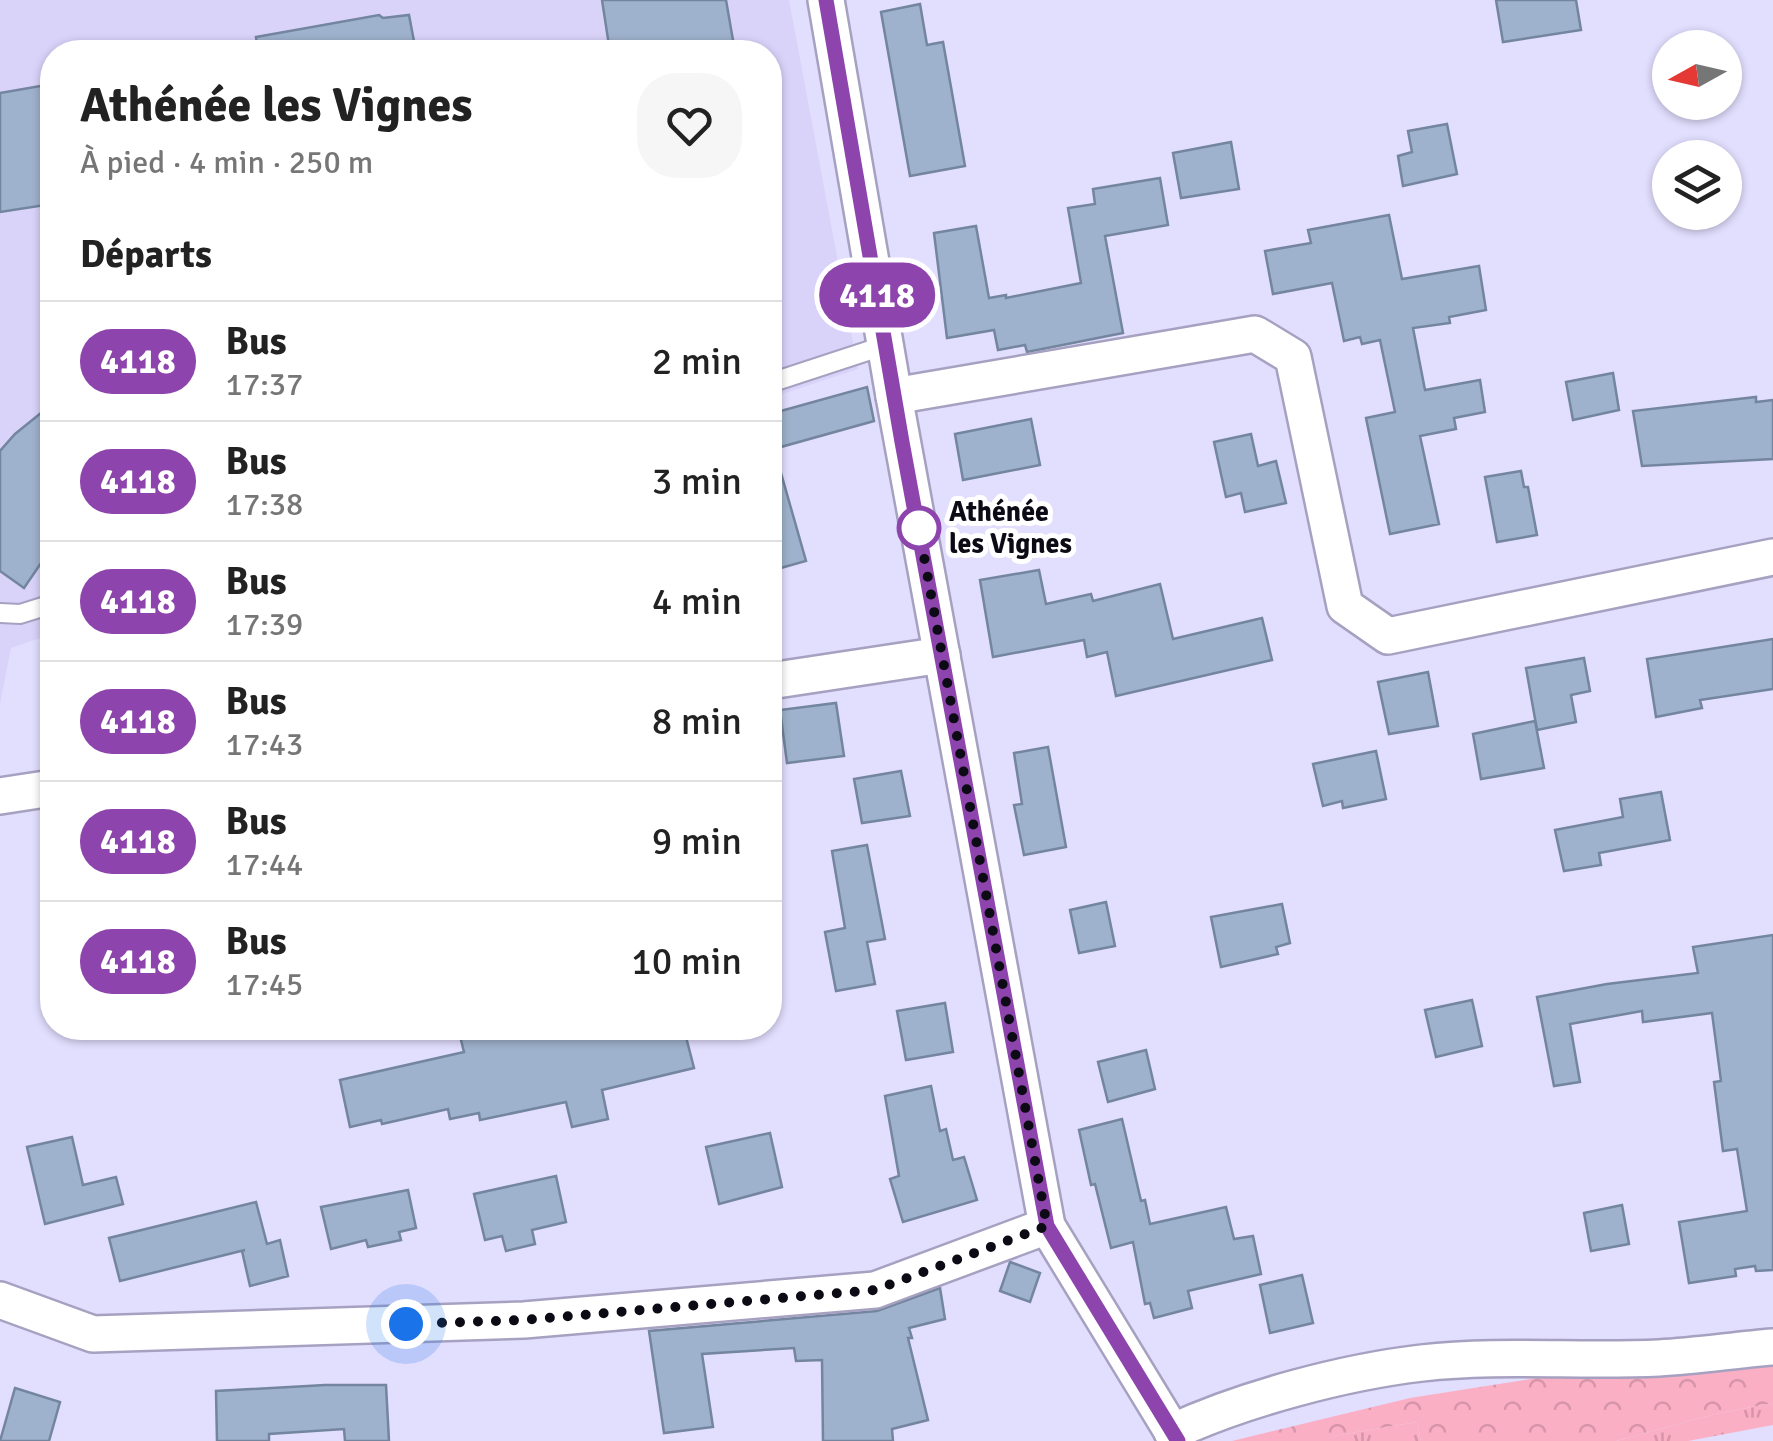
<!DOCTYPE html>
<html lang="fr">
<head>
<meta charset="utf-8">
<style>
	:root { --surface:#fff; --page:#f6f6f6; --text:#222; --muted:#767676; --line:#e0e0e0 }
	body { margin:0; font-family:Signika,sans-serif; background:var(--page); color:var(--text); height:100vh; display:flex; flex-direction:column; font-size:38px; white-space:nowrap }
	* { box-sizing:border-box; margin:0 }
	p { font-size:32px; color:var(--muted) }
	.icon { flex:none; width:55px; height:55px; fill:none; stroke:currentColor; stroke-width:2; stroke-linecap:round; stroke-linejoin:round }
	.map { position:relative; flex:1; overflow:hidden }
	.sheet { position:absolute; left:40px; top:40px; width:742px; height:1000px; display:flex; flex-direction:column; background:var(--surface); border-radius:40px; box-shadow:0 2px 8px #0004 }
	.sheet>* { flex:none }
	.badge { padding:0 20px; border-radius:32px; font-size:35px; line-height:65px }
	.needle { width:65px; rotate:262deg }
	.buttons { position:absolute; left:1652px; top:30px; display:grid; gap:20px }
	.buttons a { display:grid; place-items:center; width:90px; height:90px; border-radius:50%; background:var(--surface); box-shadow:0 2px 8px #0004; font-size:50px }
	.you { position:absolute; width:50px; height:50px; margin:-25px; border:8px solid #fff; border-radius:50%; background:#1a73e8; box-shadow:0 0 0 15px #1a73e833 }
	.map>.badge { position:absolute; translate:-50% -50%; box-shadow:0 0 0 5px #fff }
	h2 { padding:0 40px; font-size:38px; line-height:90px }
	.round { display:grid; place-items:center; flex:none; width:105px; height:105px; border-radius:40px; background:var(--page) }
	.head { display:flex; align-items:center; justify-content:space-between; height:170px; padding:0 40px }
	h1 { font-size:48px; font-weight:700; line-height:75px }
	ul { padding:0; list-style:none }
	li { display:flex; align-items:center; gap:30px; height:120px; padding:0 40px; border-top:2px solid var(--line) }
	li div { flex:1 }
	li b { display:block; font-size:38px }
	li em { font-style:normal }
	li .badge { min-width:110px; font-weight:700; text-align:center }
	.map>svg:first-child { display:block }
	.built { fill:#d9d3fa }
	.grass { fill:url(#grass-tufts) }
	.forest { fill:url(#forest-crowns) }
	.building { fill:#9fb2cd; stroke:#73859f; stroke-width:2.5 }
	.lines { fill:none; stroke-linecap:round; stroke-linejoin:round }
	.service-casing { stroke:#a6a1c0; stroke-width:22 }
	.minor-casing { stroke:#a6a1c0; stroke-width:40 }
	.service { stroke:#fff; stroke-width:18 }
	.minor { stroke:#fff; stroke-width:35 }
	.line-casing { stroke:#fff; stroke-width:22 }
	.line { stroke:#8e44ad; stroke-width:15 }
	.walk { stroke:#0c0a14; stroke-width:10; stroke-dasharray:0 18 }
	.stop-dot { fill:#fff; stroke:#8e44ad; stroke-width:5 }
	.labels { text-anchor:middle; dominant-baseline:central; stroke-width:10; stroke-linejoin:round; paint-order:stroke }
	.stop-label { font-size:28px; font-weight:bold; fill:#0c0a14; stroke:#fff; text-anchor:start }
</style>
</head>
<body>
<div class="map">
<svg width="1773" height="1441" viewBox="0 0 1773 1441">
	<defs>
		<pattern id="grass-tufts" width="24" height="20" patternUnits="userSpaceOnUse" patternTransform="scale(2.5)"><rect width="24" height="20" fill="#fbafc4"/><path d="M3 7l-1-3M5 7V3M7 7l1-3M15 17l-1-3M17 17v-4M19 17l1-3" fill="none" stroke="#d695a8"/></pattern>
		<pattern id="forest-crowns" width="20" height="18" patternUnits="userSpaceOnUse" patternTransform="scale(2.5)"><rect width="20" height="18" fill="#fbafc4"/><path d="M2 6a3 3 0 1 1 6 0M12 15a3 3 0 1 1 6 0" fill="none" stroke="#d695a8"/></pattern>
	</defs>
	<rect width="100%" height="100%" fill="#e2defe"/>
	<path class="built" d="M0 0H789L858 369 770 398V52H52V634L11 648 0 704Z"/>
	<g class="grass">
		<path d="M1773 1403V1425L1688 1441H1616L1715 1414Z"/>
		<path d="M1417 1422 1421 1441H1333V1436Z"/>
	</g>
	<path class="forest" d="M1773 1360V1403L1715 1414 1616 1441H1421L1417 1422 1333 1436V1441H1232L1410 1398 1550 1376Z"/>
	<g class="building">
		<path d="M602 0H726L734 46 699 52H610Z"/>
		<path d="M1496 0H1576L1581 30 1503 42Z"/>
		<path d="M920 4 927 45 943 42 965 166 910 176 881 12Z"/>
		<path d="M379 15 383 18 409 15 416 52H258L256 37Z"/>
		<path d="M52 84V204L0 212V93Z"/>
		<path d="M1447 124 1457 174 1403 186 1398 156 1412 152 1408 131Z"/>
		<path d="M1231 142 1239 189 1181 198 1173 153Z"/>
		<path d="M1160 178 1168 225 1105 236 1123 333 1027 352 1025 345 998 350 994 330 947 338 934 233 976 226 989 298 1006 295V298L1081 283 1068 208 1095 204 1093 189Z"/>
		<path d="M1389 215 1402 279 1479 266 1486 310 1449 317 1450 323 1413 328 1425 390 1480 380 1485 412 1454 418 1456 429 1420 436 1439 524 1390 534 1366 418 1395 412 1380 340 1362 344 1360 337 1344 341 1332 283 1273 294 1265 251 1311 243 1308 230Z"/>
		<path d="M1613 373 1619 410 1573 420 1566 382Z"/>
		<path d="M867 387 874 421 770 450V414Z"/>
		<path d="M1756 397V402L1773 400V459L1642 466 1633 411Z"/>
		<path d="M52 404V547L24 588 0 571V451L15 434Z"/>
		<path d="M1031 419 1040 465 963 480 955 434Z"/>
		<path d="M1251 434 1258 466 1276 461 1286 503 1245 512 1241 493 1226 497 1214 442Z"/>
		<path d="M779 466 806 561 770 571V467Z"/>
		<path d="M1521 471 1524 487H1528L1537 535 1497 542 1485 477Z"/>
		<path d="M1039 570 1046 604 1091 594 1093 601 1160 584 1173 639 1262 618 1272 660 1116 696 1107 652 1087 657 1084 640 993 657 980 580Z"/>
		<path d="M1773 639V689L1700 700 1702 708 1656 717 1647 659Z"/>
		<path d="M1584 658 1590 691 1571 695 1576 722 1537 730 1526 668Z"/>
		<path d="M1428 672 1438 726 1389 734 1378 682Z"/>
		<path d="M836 703 844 756 787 763 780 710Z"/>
		<path d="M1535 721 1544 768 1481 779 1473 734Z"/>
		<path d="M1048 747 1066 847 1024 855 1014 805 1022 804 1014 753Z"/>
		<path d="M1376 751 1386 799 1343 808 1342 801 1323 806 1313 764Z"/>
		<path d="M901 771 910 816 862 823 854 779Z"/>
		<path d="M1661 792 1670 840 1599 853 1601 865 1564 871 1555 830 1623 817 1620 799Z"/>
		<path d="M867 845 885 939 867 942 875 984 836 991 825 932 845 928 832 851Z"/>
		<path d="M1106 902 1115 946 1079 953 1070 910Z"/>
		<path d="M1282 904 1290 943 1276 947 1278 954 1221 967 1211 917Z"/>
		<path d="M1773 935V1270L1756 1271 1755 1266 1735 1269 1736 1276 1689 1283 1679 1222 1747 1211 1737 1149 1723 1151 1714 1082 1721 1081 1712 1013 1643 1022 1642 1011 1570 1024 1580 1082 1554 1086 1537 997 1607 984 1698 973 1693 947Z"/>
		<path d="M1472 1000 1482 1046 1436 1057 1425 1010Z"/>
		<path d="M945 1003 953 1052 906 1060 897 1011Z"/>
		<path d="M458 1028H678L680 1034 685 1033 694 1068 602 1090 608 1119 572 1127 566 1102 480 1120 479 1113 450 1119 448 1109 382 1124 381 1120 350 1127 340 1080 464 1052Z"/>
		<path d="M1146 1050 1155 1089 1108 1102 1098 1062Z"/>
		<path d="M931 1086 940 1131 946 1129 953 1160 964 1157 977 1200 903 1222 890 1179 899 1176 885 1096Z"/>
		<path d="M1122 1119 1141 1201 1145 1200 1150 1224 1226 1207 1234 1239 1253 1236 1261 1274 1188 1291 1192 1308 1154 1318 1150 1303 1145 1304 1133 1242 1111 1248 1095 1184 1091 1185 1079 1130Z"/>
		<path d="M770 1133 782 1187 719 1204 706 1147Z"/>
		<path d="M72 1137 83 1185 116 1177 123 1204 45 1224 27 1147Z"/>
		<path d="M556 1176 566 1222 532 1230 535 1244 506 1251 502 1236 485 1240 474 1194Z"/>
		<path d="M408 1190 416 1228 399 1232 401 1240 368 1247 366 1240 331 1249 321 1207Z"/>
		<path d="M256 1202 267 1244 280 1240 288 1276 250 1286 242 1251 245 1250 120 1281 109 1238Z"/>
		<path d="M1622 1205 1629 1244 1591 1251 1584 1213Z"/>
		<path d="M1010 1262 1040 1273 1030 1302 1000 1291Z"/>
		<path d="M1302 1275 1313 1323 1270 1333 1260 1285Z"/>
		<path d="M940 1288 945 1319 909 1328 912 1338H908L928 1420 892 1429 893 1441H823L822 1360 796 1361 794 1348 702 1354 713 1427 664 1433 649 1331 877 1311Z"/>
		<path d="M325 1385H386L389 1441H345L344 1429 269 1434V1441H217L216 1391Z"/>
		<path d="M15 1388 60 1402 49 1441H0Z"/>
	</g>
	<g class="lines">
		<defs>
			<g id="service">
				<path d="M770 383 886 345"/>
				<path d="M0 613 20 614 52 604"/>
			</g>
			<g id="minor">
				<path d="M826 0 894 396 1047 1226 1178 1441"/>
				<path d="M894 396 1255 334 1293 357 1345 606 1388 636 1773 557"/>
				<path d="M770 681 942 655"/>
				<path d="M0 796 52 788"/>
				<path d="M0 1300 93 1334 524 1320 875 1290 1047 1226"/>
				<path d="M1172 1432C1243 1399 1344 1372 1422 1363 1501 1354 1580 1362 1659 1358 1697 1356 1735 1350 1773 1347"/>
			</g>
		</defs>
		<use href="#service" class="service-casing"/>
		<use href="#minor" class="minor-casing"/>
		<use href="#service" class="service"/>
		<use href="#minor" class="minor"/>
	</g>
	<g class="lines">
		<defs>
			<path id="line" d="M826 0 902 442 1047 1226 1178 1441"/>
		</defs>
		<use href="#line" class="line-casing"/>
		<use href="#line" class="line"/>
		<path class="walk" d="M406 1324 524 1320 875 1290 1047 1226 916 513 919 528"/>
	</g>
	<circle class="stop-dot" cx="919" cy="528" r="20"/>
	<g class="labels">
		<g class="stop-label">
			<text x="949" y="512">Athénée<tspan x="949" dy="32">les Vignes</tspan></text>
		</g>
	</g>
</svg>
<div class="buttons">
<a><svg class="needle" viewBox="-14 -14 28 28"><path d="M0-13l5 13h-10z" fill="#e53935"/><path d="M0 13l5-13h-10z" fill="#767676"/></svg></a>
<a><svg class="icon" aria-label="layers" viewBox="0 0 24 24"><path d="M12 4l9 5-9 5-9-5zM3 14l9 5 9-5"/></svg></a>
</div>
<div class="you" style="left:406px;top:1324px"></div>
<b class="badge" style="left:877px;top:295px;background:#8e44ad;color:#fff">4118</b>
<section class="sheet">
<div class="head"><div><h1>Athénée les Vignes</h1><p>À pied · 4 min · 250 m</p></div><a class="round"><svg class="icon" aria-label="heart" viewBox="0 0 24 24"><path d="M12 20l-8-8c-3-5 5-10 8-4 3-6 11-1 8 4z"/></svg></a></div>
<h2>Départs</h2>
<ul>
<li><span class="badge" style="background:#8e44ad;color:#fff">4118</span><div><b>Bus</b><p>17:37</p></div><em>2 min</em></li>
<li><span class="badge" style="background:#8e44ad;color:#fff">4118</span><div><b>Bus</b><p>17:38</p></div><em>3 min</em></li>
<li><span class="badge" style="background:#8e44ad;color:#fff">4118</span><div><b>Bus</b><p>17:39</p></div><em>4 min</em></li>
<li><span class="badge" style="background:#8e44ad;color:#fff">4118</span><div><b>Bus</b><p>17:43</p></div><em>8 min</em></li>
<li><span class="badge" style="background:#8e44ad;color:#fff">4118</span><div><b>Bus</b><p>17:44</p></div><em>9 min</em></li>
<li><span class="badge" style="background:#8e44ad;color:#fff">4118</span><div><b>Bus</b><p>17:45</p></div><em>10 min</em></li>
</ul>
</section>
</div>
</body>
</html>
